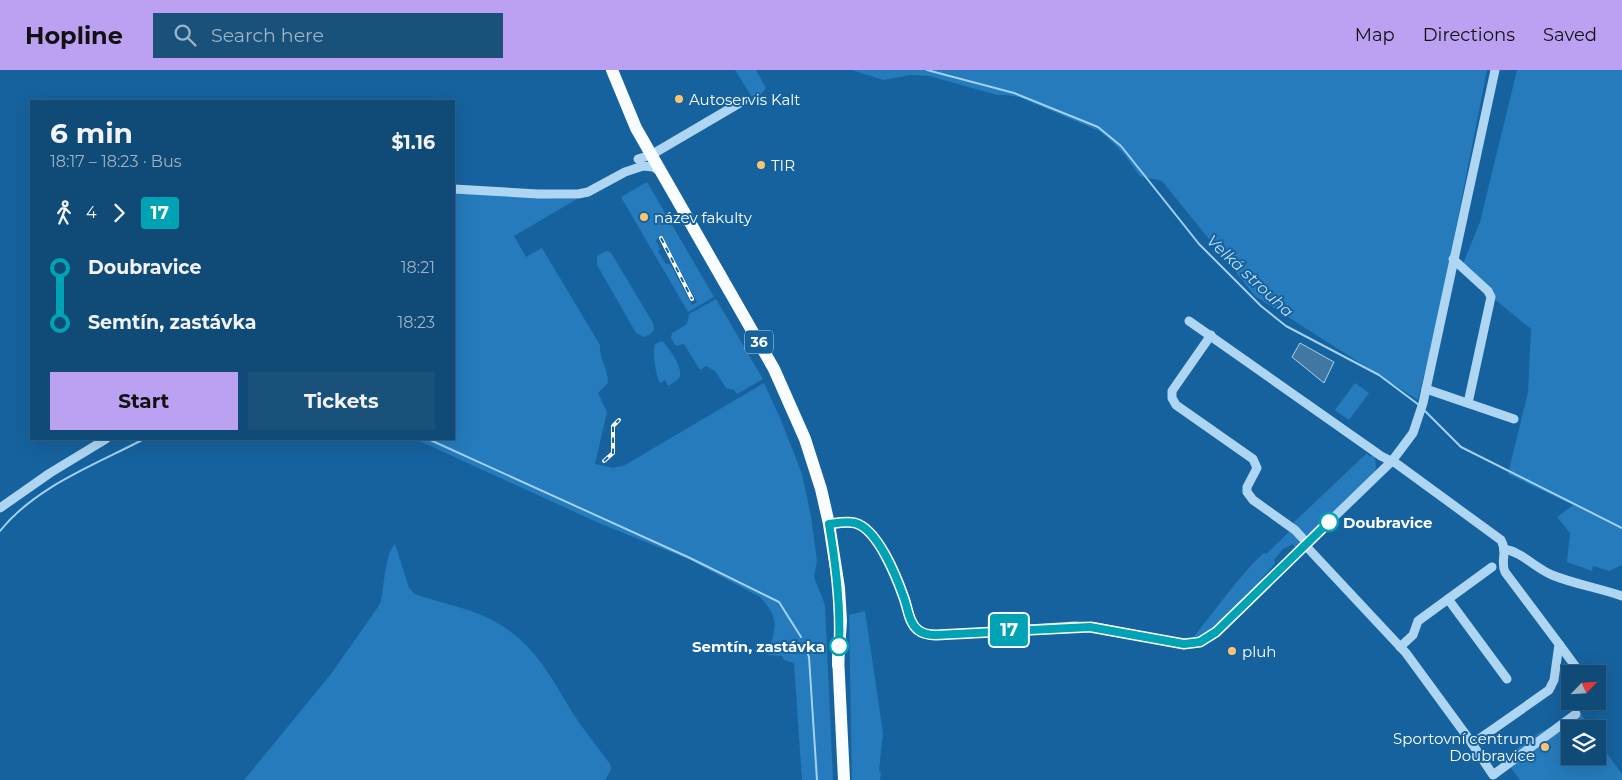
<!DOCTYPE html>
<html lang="en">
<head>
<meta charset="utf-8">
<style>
	:root { --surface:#104a76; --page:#19517b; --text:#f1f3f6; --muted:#9cb3c5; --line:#306288; --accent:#bca0f2 }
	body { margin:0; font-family:Montserrat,sans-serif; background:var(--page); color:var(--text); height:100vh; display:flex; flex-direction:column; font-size:19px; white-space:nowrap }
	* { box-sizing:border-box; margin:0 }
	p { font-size:16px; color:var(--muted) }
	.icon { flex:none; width:28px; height:28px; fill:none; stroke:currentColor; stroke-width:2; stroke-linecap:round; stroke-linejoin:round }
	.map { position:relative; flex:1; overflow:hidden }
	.side { position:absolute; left:30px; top:30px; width:425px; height:340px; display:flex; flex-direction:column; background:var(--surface); border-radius:0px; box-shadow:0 5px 20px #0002,0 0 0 1px var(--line) }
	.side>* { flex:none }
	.badge { padding:0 10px; border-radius:4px; font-size:18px; line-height:32px }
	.needle { width:32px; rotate:65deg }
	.fabs { position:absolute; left:1561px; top:595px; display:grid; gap:10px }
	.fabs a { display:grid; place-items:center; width:45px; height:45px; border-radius:0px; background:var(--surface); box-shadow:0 5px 20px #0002,0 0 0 1px var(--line); font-size:25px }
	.map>.badge { position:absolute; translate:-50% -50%; box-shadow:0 0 0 2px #fff }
	.legs { display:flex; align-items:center; gap:8px; height:55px; padding:0 20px; font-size:16px }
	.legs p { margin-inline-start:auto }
	.overview { display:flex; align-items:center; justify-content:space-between; height:85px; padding:0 20px }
	h1 { font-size:28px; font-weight:700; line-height:38px }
	.primary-button { display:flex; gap:10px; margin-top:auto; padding:10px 20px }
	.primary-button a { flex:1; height:58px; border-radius:0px; background:var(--accent); color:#111; font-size:20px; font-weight:700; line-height:58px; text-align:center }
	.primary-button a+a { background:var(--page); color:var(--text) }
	ul { padding:0 20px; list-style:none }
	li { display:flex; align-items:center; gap:18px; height:55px; font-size:19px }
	li i { display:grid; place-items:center; width:8px; height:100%; margin:0 6px; background:currentColor }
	li i::after { content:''; width:12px; height:12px; margin:-6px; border:4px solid; border-radius:50%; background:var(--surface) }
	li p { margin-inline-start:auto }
	li:first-child i { background:linear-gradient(#0000 50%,currentColor 0) }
	li:last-child i { background:linear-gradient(currentColor 50%,#0000 0) }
	header { display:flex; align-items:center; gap:30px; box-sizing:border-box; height:70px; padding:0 25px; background:var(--accent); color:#111 }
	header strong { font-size:24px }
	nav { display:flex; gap:28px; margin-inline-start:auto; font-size:18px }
	.search { width:350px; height:45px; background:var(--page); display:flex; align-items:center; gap:12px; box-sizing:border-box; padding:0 18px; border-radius:0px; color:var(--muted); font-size:19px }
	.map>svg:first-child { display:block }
	.green { fill:#257bbb; fill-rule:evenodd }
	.water { fill:#4277a1; stroke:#a1d2f5 }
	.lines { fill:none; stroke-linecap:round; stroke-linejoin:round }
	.stream { stroke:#a1d2f5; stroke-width:2 }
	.minor { stroke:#aed6f3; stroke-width:9 }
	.major { stroke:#fafdff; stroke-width:12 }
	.rail-casing { stroke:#fff; stroke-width:4 }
	.rail { stroke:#16629e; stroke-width:2; stroke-dasharray:5.5; stroke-linecap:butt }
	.line-1-casing { stroke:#fff; stroke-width:11 }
	.line-1 { stroke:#00a3b4; stroke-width:8 }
	.poi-dot { fill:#ffc470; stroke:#16629e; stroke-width:2 }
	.stop-1-dot { fill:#fff; stroke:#00a3b4; stroke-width:2.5 }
	.labels { text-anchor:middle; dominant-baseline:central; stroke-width:4; stroke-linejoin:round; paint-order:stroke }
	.shield { fill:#16629e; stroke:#b9d0e2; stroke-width:1 }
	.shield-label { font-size:14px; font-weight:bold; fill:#fff }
	.poi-label { font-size:15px; fill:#fff; stroke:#16629e; text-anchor:start }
	.stop-label { font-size:15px; font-weight:bold; fill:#fff; stroke:#16629e; text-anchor:start }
	.water-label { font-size:16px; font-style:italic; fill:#bbdff9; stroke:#16629e }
</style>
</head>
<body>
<header>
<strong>Hopline</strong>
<div class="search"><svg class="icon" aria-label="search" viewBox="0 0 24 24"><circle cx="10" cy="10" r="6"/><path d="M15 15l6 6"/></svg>Search here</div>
<nav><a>Map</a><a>Directions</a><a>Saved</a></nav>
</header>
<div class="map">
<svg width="1622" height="710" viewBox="0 0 1622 710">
	<rect width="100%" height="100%" fill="#16629e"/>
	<g class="green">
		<path d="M735 0H756L766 18 755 32Z"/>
		<path d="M852 0H1487L1442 229 1418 330 1255 226 1162 111 1140 106 1124 84 1108 68 1099 61 1019 27 1005 25H997L929 6 911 5 883 10Z"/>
		<path d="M1517 0H1622V495L1609 501 1593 496 1592 501 1567 492 1570 463 1557 447 1573 435 1508 404 1528 322 1531 259 1460 201 1480 152Z"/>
		<path d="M647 112 714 227 688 242 621 127ZM662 166 697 232 692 235 670 194H666L658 181 660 179 656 170Z"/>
		<path d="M454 122 514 127 577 129 514 166 526 187 542 178 600 275C599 290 608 297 608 313L598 323 607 342 595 394 613 398 625 395 764 313 781 350 802 404 811 446 817 491 814 507 825 535 833 710H802L794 593 784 590 782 586 768 585C774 558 782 550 760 527L688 489 601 454 415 369H454Z"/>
		<path d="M606 181 610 182 613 186 653 253 654 260 649 265 644 267 636 263 597 195V186Z"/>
		<path d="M716 229 763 309 737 324 734 320 726 318 715 301 706 296 700 300 684 274 676 276 671 268 672 263 687 254 689 244Z"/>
		<path d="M662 271C668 276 683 298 680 306 678 311 672 313 668 316L665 310 660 313C656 306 652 283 655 274Z"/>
		<path d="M1355 313 1369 323 1349 350 1335 340Z"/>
		<path d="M1367 383 1370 387 1373 384C1376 391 1377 395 1375 402L1310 465 1305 466 1292 454Z"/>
		<path d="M1290 461 1300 471 1298 476 1294 477 1293 474 1283 479 1274 490 1275 492C1272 500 1261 505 1260 514L1216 556 1197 567 1194 566C1218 538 1237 507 1264 483L1266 484Z"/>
		<path d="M395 474 409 518 415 524C440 533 466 537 490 549 537 572 553 613 580 654 590 667 600 681 610 694L611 700 605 710H244L331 604 378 537 381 531C384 516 385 484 395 474Z"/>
		<path d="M865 541 883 663 879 701 881 702 880 710H852L849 545Z"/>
		<path d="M1581 644 1592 659H1570V686H1598V667L1605 677 1603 678 1622 704V710H1520L1504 688 1540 662Z"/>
	</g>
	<path class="water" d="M1300 273 1334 292 1324 313 1292 287Z"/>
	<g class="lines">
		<g class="stream">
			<path d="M927 0 1014 23 1098 57 1121 76 1199 174 1261 236 1286 256 1379 305 1419 335"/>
			<path d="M1424 340 1461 377 1622 458"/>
			<path d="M428 369 690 488 779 532 801 567"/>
			<path d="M0 461C36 416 95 395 144 369"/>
			<path d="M805 577 809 587 817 710"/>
		</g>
		<g class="minor">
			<path d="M638 89 651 85 743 31"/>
			<path d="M454 119 538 124H578L588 122 625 102 643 96 653 97 661 102"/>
			<path d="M1453 189 1488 221 1491 227 1468 333"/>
			<path d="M1189 251 1381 386 1397 394 1501 470C1508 482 1500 491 1505 502L1559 574 1554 610 1549 620 1472 674"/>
			<path d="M1211 265 1172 321V328L1176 335 1253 389 1257 398 1247 417V422L1253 430 1295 460 1307 473"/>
			<path d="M1426 319 1514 349"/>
			<path d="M0 438 50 403 106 369"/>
			<path d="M829 454C837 453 847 450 855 453 878 459 897 508 905 528 908 539 909 553 918 560 923 564 930 565 936 565L1075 556 1096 557 1184 574 1196 573 1211 566 1392 391 1413 363 1423 333 1495 0"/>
			<path d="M1305 475 1406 583 1469 669 1493 705 1576 644"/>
			<path d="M1504 479C1522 482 1535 498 1552 505 1574 514 1599 518 1622 526"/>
			<path d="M1448 529 1507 609"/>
			<path d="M1559 574 1581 604"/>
			<path d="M1400 577 1413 565 1418 551 1492 497"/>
			<path d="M1598 627 1599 629"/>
		</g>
		<g class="major">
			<path d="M612 0 636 58 774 299 805 369 821 419 829 454 839 518 841 551 838 595"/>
			<path d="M838 586 844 710"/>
		</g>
		<defs>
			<g id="rail">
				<path d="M661 168 692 229"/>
				<path d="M604 391 613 383V356L619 350"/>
			</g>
		</defs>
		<use href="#rail" class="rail-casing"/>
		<use href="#rail" class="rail"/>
	</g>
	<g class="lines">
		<defs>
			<path id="line-1" d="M839 576C841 535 836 495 829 454 837 453 847 451 855 453 878 459 897 508 904 528 908 539 909 553 918 560 923 564 930 565 936 565L1090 557 1184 574 1200 572 1216 562 1329 452"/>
		</defs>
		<use href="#line-1" class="line-1-casing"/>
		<use href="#line-1" class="line-1"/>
	</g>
	<g class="poi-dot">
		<circle cx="679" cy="29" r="5"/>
		<circle cx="761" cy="95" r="5"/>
		<circle cx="644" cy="147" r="5"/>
		<circle cx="1232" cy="581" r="5"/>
		<circle cx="1545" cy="677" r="5"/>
	</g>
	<g class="stop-1-dot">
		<circle cx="1329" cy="452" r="9"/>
		<circle cx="839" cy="576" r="9"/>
	</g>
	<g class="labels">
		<rect class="shield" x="745" y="260.5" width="28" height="23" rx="4"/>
		<g class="shield-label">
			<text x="759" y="272">36</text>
		</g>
		<g class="poi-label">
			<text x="689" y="29">Autoservis Kalt</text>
			<text x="771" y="95">TIR</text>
			<text x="654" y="147">název fakulty</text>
			<text x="1242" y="581">pluh</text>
			<text x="1535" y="668" text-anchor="end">Sportovní centrum<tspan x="1535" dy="17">Doubravice</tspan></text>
		</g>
		<g class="stop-label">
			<text x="1343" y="452">Doubravice</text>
			<text x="825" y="576" text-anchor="end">Semtín, zastávka</text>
		</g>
		<g class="water-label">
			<text transform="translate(1250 206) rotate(43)">Velká strouha</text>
		</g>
	</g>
</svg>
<div class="fabs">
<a><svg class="needle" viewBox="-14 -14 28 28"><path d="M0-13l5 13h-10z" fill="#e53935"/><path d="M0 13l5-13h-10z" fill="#9cb3c5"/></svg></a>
<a><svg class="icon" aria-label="layers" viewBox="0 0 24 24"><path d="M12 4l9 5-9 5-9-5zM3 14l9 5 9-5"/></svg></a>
</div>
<b class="badge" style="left:1009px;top:560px;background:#00a3b4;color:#fff">17</b>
<section class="side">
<div class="overview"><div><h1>6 min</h1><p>18:17 – 18:23 · Bus</p></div><b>$1.16</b></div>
<div class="legs"><svg class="icon" aria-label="walk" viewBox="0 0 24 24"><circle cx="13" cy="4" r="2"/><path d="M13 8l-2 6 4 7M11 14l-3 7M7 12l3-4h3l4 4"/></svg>4<svg class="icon" aria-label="forward" viewBox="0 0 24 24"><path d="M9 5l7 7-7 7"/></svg><b class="badge" style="background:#00a3b4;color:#fff">17</b></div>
<ul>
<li><i style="color:#00a3b4"></i><b>Doubravice</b><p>18:21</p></li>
<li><i style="color:#00a3b4"></i><b>Semtín, zastávka</b><p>18:23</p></li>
</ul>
<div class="primary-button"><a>Start</a><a>Tickets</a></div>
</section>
</div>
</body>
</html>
